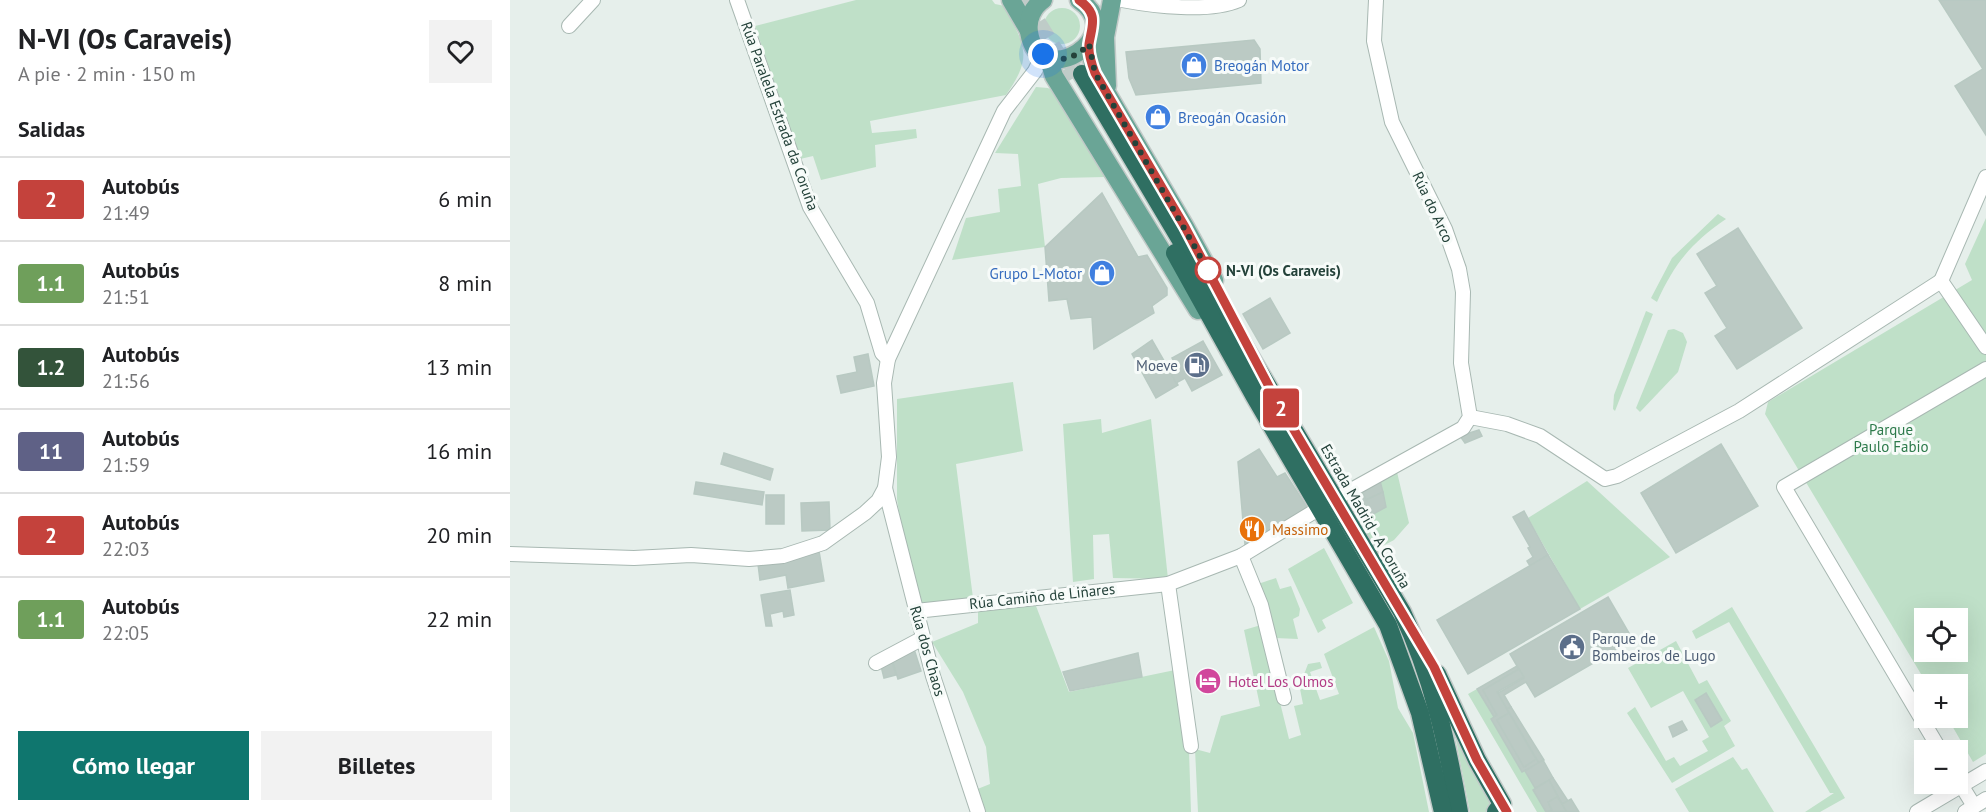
<!DOCTYPE html>
<html lang="es">
<head>
<meta charset="utf-8">
<style>
	:root { --surface:#fff; --page:#f2f2f2; --text:#202124; --muted:#757577; --line:#e0e0e0; --accent:#0f766e }
	body { margin:0; font-family:"PT Sans",sans-serif; background:var(--page); color:var(--text); height:100vh; display:flex; flex-direction:column; font-size:22px; white-space:nowrap }
	* { box-sizing:border-box; margin:0 }
	p { font-size:20px; color:var(--muted) }
	.icon { flex:none; width:33px; height:33px; fill:none; stroke:currentColor; stroke-width:2; stroke-linecap:round; stroke-linejoin:round }
	.map { position:relative; flex:1; overflow:hidden }
	.side { display:flex; flex-direction:column; background:var(--surface); width:510px }
	.side>* { flex:none }
	.badge { padding:0 12px; border-radius:4px; font-size:21px; line-height:39px }
	.controls { position:absolute; left:1404px; top:608px; display:grid; gap:12px }
	.controls a { display:grid; place-items:center; width:54px; height:54px; border-radius:0px; background:var(--surface); box-shadow:0 6px 24px #0002; font-size:30px }
	.you { position:absolute; width:30px; height:30px; margin:-15px; border:4px solid #fff; border-radius:50%; background:#1a73e8; box-shadow:0 0 0 9px #1a73e833 }
	.map>.badge { position:absolute; translate:-50% -50%; box-shadow:0 0 0 3px #fff }
	h2 { padding:0 18px; font-size:22px; line-height:54px }
	.round { display:grid; place-items:center; flex:none; width:63px; height:63px; border-radius:0px; background:var(--page) }
	.overview { display:flex; align-items:center; justify-content:space-between; height:102px; padding:0 18px }
	h1 { font-size:28px; font-weight:800; line-height:45px }
	.cta { display:flex; gap:12px; margin-top:auto; padding:12px 18px }
	.cta a { flex:1; height:69px; border-radius:0px; background:var(--accent); color:#fff; font-size:24px; font-weight:800; line-height:69px; text-align:center }
	.cta a+a { background:var(--page); color:var(--text) }
	ul { padding:0; list-style:none }
	li { display:flex; align-items:center; gap:18px; height:84px; padding:0 18px; border-top:2px solid var(--line) }
	li div { flex:1 }
	li b { display:block; font-size:22px }
	li em { font-style:normal }
	li .badge { min-width:66px; font-weight:700; text-align:center }
	main { display:flex; flex:1; min-height:0 }
	.map>svg:first-child { display:block }
	.green { fill:#bfe0c8; fill-rule:evenodd }
	.building { fill:#bbcac4; stroke:#b8c9c2; stroke-width:1.5 }
	.lines { fill:none; stroke-linecap:round; stroke-linejoin:round }
	.highway-tunnel { stroke:#bfccc8; stroke-width:18; stroke-dasharray:18 9; stroke-linecap:butt }
	.minor-casing { stroke:#a8b8b2; stroke-width:16 }
	.major-casing { stroke:#c2cac8; stroke-width:21 }
	.highway-casing { stroke:#c2cac8; stroke-width:21 }
	.minor { stroke:#fff; stroke-width:14 }
	.major { stroke:#6aa596; stroke-width:18 }
	.highway { stroke:#2f6f62; stroke-width:18 }
	.line-casing { stroke:#fff; stroke-width:14 }
	.line { stroke:#c4423c; stroke-width:9 }
	.walk { stroke:#24423a; stroke-width:6; stroke-dasharray:0 10.8 }
	.stop-dot { fill:#fff; stroke:#c4423c; stroke-width:3 }
	.labels { text-anchor:middle; dominant-baseline:central; stroke-width:6; stroke-linejoin:round; paint-order:stroke }
	.shop-label { font-size:15px; fill:#366cbe; stroke:#f7fbf9; text-anchor:start }
	.street-label { font-size:15px; fill:#24423a; stroke:#f7fbf9 }
	.stop-label { font-size:15px; font-weight:bold; fill:#24423a; stroke:#f7fbf9; text-anchor:start }
	.service-label { font-size:15px; fill:#4e5e75; stroke:#f7fbf9; text-anchor:end }
	.park-label { font-size:15px; fill:#2d7a4b; stroke:#f7fbf9 }
	.food-label { font-size:15px; fill:#c56008; stroke:#f7fbf9; text-anchor:start }
	.hotel-label { font-size:15px; fill:#b23c85; stroke:#f7fbf9; text-anchor:start }
</style>
</head>
<body>
<main>
<section class="side">
<div class="overview"><div><h1>N-VI (Os Caraveis)</h1><p>A pie · 2 min · 150 m</p></div><a class="round"><svg class="icon" aria-label="heart" viewBox="0 0 24 24"><path d="M12 20l-8-8c-3-5 5-10 8-4 3-6 11-1 8 4z"/></svg></a></div>
<h2>Salidas</h2>
<ul>
<li><span class="badge" style="background:#c4423c;color:#fff">2</span><div><b>Autobús</b><p>21:49</p></div><em>6 min</em></li>
<li><span class="badge" style="background:#6f9f5b;color:#fff">1.1</span><div><b>Autobús</b><p>21:51</p></div><em>8 min</em></li>
<li><span class="badge" style="background:#33533a;color:#fff">1.2</span><div><b>Autobús</b><p>21:56</p></div><em>13 min</em></li>
<li><span class="badge" style="background:#5f6186;color:#fff">11</span><div><b>Autobús</b><p>21:59</p></div><em>16 min</em></li>
<li><span class="badge" style="background:#c4423c;color:#fff">2</span><div><b>Autobús</b><p>22:03</p></div><em>20 min</em></li>
<li><span class="badge" style="background:#6f9f5b;color:#fff">1.1</span><div><b>Autobús</b><p>22:05</p></div><em>22 min</em></li>
</ul>
<div class="cta"><a>Cómo llegar</a><a>Billetes</a></div>
</section>
<div class="map">
<svg width="1476" height="812" viewBox="0 0 1476 812">
	<rect width="100%" height="100%" fill="#e6efeb"/>
	<g class="green">
		<path d="M346 0H482L485 4 495 6C514 47 524 55 496 95L360 121 362 133 406 129 407 138 365 145 366 167 311 180 303 156 290 159 245 26Z"/>
		<circle cx="552" cy="26" r="18"/>
		<path d="M526 87 538 88 546 93 595 177 551 178 528 184 535 247 442 260 456 218 490 212 488 189 511 186 508 154 485 153Z"/>
		<path d="M1208 214 1216 219C1181 243 1164 264 1147 302L1141 298 1162 258Z"/>
		<path d="M1476 218V754L1463 762 1437 717H1448V684H1417L1255 414 1258 402 1462 280 1455 264ZM1414 618H1448V651H1414Z"/>
		<path d="M1136 311 1143 314 1105 411 1103 409 1104 395Z"/>
		<path d="M1164 329 1173 333 1177 342 1168 372 1130 412 1126 408 1158 330Z"/>
		<path d="M503 382 513 451 446 464 463 598 409 607 403 602 387 499V399Z"/>
		<path d="M591 419 592 433 641 419 658 579 603 578 599 534 583 535 584 579 563 582 553 424Z"/>
		<path d="M887 472 899 523 884 540 865 550 849 522 876 507 870 481Z"/>
		<path d="M1077 481 1160 557 1070 609 1018 518Z"/>
		<path d="M814 548 843 603 812 620 816 628 808 633 778 569Z"/>
		<path d="M766 578 770 589 781 586 790 609 789 616 783 619 788 639 765 638 748 584Z"/>
		<path d="M526 606 559 692 665 670 679 751 681 812H471L465 790 480 784 476 747 453 692 422 642 468 623V610Z"/>
		<path d="M1222 607 1335 798 1310 812H1295L1324 793H1320L1219 622 1186 639 1182 631Z"/>
		<path d="M751 625 779 739 791 735 784 706 793 704 790 689 794 687 793 677 798 664 810 662 812 668 800 672 810 700 829 694 814 654 864 627 879 661 888 708 903 733 919 812H688L685 749 700 753 711 716 750 706 734 630Z"/>
		<path d="M1166 641 1189 684 1197 680 1221 721 1214 726 1225 746 1162 783 1117 713 1125 707 1156 761 1164 757 1170 766 1198 751 1192 741 1199 737 1173 691 1141 708 1118 668Z"/>
		<path d="M967 689 984 717 981 719 1012 772 1015 771 1025 788 1023 790 1036 812H1027L958 694Z"/>
		<path d="M946 740 950 741 982 804 977 812H960Z"/>
		<path d="M1223 757 1232 770 1237 768 1264 812H1179L1165 789Z"/>
	</g>
	<g class="building">
		<path d="M1429 0H1476V135L1445 86 1473 69Z"/>
		<path d="M744 40 750 49 751 83 626 95 619 78 616 52Z"/>
		<path d="M592 193 628 257 637 255 657 288V295L642 306 644 313 584 349 582 317 561 319 557 299 539 301 535 247Z"/>
		<path d="M1228 228 1292 328 1227 369 1205 336 1217 328 1195 293 1207 286 1187 254Z"/>
		<path d="M760 298 780 333 753 349 733 314Z"/>
		<path d="M642 340 668 385 646 398 622 354Z"/>
		<path d="M693 341 712 375 682 391 675 378 666 383 659 369 666 365 662 358Z"/>
		<path d="M358 354 364 386 331 393 327 376 347 372 344 357Z"/>
		<path d="M969 430 972 436 955 443 950 436Z"/>
		<path d="M1211 444 1248 506 1166 553 1131 493Z"/>
		<path d="M749 449 767 477 775 473 799 510 735 545 728 462Z"/>
		<path d="M214 453 263 469 260 480 211 464Z"/>
		<path d="M870 481 873 492 856 500 852 492Z"/>
		<path d="M186 482 254 492 252 505 184 494Z"/>
		<path d="M852 492 856 500 873 492 876 507 849 522 839 504Z"/>
		<rect x="256" y="495" width="18" height="29"/>
		<path d="M319 502 320 530 292 531 291 503Z"/>
		<path d="M1014 511 1038 555 1020 566 1017 561 1023 557 1018 548 1020 547 1003 517Z"/>
		<path d="M309 551 314 581 278 588 276 575 250 580 248 564Z"/>
		<path d="M1038 555 1070 609 958 674 927 620Z"/>
		<path d="M280 590 284 615 274 617 273 611 260 614 262 626H256L251 595Z"/>
		<path d="M1098 597 1123 640 1025 697 1016 682 994 695 1001 707 997 709 988 693 1014 678 1000 654Z"/>
		<path d="M404 649 411 671 388 679 381 656Z"/>
		<path d="M628 653 632 677 560 691 553 672Z"/>
		<path d="M381 659 386 675 374 678 370 662Z"/>
		<path d="M1007 666 1009 669 973 690 987 715 984 717 967 689Z"/>
		<path d="M1009 669 1014 677 987 692 999 713 987 720 1014 767 1026 759 1029 763 1012 772 981 719 987 715 973 690Z"/>
		<path d="M1196 693 1212 720 1201 727 1185 700Z"/>
		<path d="M1001 707 1034 760 1029 763 997 709Z"/>
		<path d="M999 713 1026 759 1014 767 987 720Z"/>
		<path d="M1172 721 1177 730 1163 737 1159 727Z"/>
		<path d="M1033 760 1043 778 1025 788 1015 771Z"/>
		<path d="M1043 778 1058 801 1052 804 1039 780Z"/>
		<path d="M1039 780 1052 804 1047 797 1038 802 1042 810 1036 812 1023 790Z"/>
		<path d="M1047 797 1052 804 1057 812H1038L1042 810 1038 802Z"/>
		<path d="M1061 799 1069 812H1057L1052 804Z"/>
	</g>
	<g class="lines">
		<path class="highway-tunnel" d="M513 0 562 79"/>
		<defs>
			<g id="minor">
				<path d="M227 0 300 207 357 303 372 353 378 359"/>
				<path d="M612 0C644 6 699 13 729 0"/>
				<path d="M59 26 83 0"/>
				<path d="M1431 281 1476 177"/>
				<path d="M1431 281 1476 347"/>
				<path d="M960 417 997 424 1030 436 1095 479 1107 476 1229 411 1431 281"/>
				<path d="M375 488 423 676 468 812"/>
				<path d="M825 499 953 428 960 417 951 363 953 292 949 269 935 229 882 122 864 41 866 0"/>
				<path d="M0 554 124 558 181 555 239 559 273 556 313 543 355 513 368 501 375 488 379 457 374 383 378 359 494 111 525 71 533 54"/>
				<path d="M731 556 751 605 774 698"/>
				<path d="M658 584 681 746"/>
				<path d="M406 611 658 584 731 556 810 508"/>
				<path d="M366 663 413 638"/>
				<path d="M1430 750 1274 487 1476 369"/>
				<path d="M1448 780 1464 806"/>
				<path d="M1407 812 1476 771"/>
				<path d="M1455 812 1476 799"/>
			</g>
			<g id="major">
				<path d="M501 0 518 29"/>
				<path d="M533 0C523 7 517 19 519 32 529 94 622 36 569 0"/>
				<path d="M579 44 585 73 675 227 704 280"/>
				<path d="M538 57 544 76 688 310"/>
				<path d="M597 86 595 37 602 0"/>
			</g>
			<g id="highway">
				<path d="M572 74 892 612C922 675 937 743 949 812"/>
				<path d="M665 253 745 397 878 625 910 713 933 812"/>
				<path d="M927 674 967 760 992 804 986 812"/>
			</g>
		</defs>
		<use href="#minor" class="minor-casing"/>
		<use href="#major" class="major-casing"/>
		<use href="#highway" class="highway-casing"/>
		<use href="#minor" class="minor"/>
		<use href="#major" class="major"/>
		<use href="#highway" class="highway"/>
	</g>
	<g class="lines">
		<defs>
			<path id="line" d="M569 0C589 14 582 25 579 44 578 52 582 65 585 73L675 227 764 396 924 667 967 760 997 812"/>
		</defs>
		<use href="#line" class="line-casing"/>
		<use href="#line" class="line"/>
		<path class="walk" d="M533 54C550 64 566 58 579 44L585 73 698 270"/>
	</g>
	<defs>
		<symbol id="shop-disc" viewBox="-11 -11 22 22"><circle r="9.5" fill="#3f7fe0" stroke="#f7fbf9"/><path d="M-5-2.5h2.3a2.7 3.5 0 0 1 5.4 0H5L5.5 6h-11ZM-1.5-2.5h3a1.5 2.3 0 0 0-3 0Z" fill="#fff"/></symbol>
		<symbol id="fuel-disc" viewBox="-11 -11 22 22"><circle r="9.5" fill="#5c6f8a" stroke="#f7fbf9"/><path d="M-5.5-6h7V0h2V4h1.3V-2.5L3-4.5l.8-.8L6-3V5H2.5V1h-1V6h-7ZM-4.2-4.7v3.2H.2V-4.7Z" fill="#fff"/></symbol>
		<symbol id="restaurant-disc" viewBox="-11 -11 22 22"><circle r="9.5" fill="#e8710a" stroke="#f7fbf9"/><path d="M-5-6h1v4h1v-4h1v4h1v-4h1v5L-1.5 .5V6h-2V.5L-5-1ZM5-6V6H3V1.5H1.5Q1.5-4 5-6Z" fill="#fff"/></symbol>
		<symbol id="civic-disc" viewBox="-11 -11 22 22"><circle r="9.5" fill="#5c6f8a" stroke="#f7fbf9"/><path d="M-.6-6.5H3V-4.5H.6V-3L4-1V1h2V6H-6V1h2V-1L-.6-3ZM-1.2 2.5V6h2.4V2.5Z" fill="#fff"/></symbol>
		<symbol id="hotel-disc" viewBox="-11 -11 22 22"><circle r="9.5" fill="#d1479c" stroke="#f7fbf9"/><path d="M-6-4.5h1.5V1H6V5H4.5V3h-9V5H-6ZM-4 0a1.8 1.8 0 1 1 3.6 0ZM.5 0V-2.5h3Q6-2.5 6 0Z" fill="#fff"/></symbol>
	</defs>
	<g fill-rule="evenodd">
		<use href="#shop-disc" x="669" y="50" width="30" height="30"/>
		<use href="#shop-disc" x="633" y="102" width="30" height="30"/>
		<use href="#shop-disc" x="577" y="258" width="30" height="30"/>
		<use href="#fuel-disc" x="672" y="350" width="30" height="30"/>
		<use href="#restaurant-disc" x="727" y="514" width="30" height="30"/>
		<use href="#civic-disc" x="1047" y="632" width="30" height="30"/>
		<use href="#hotel-disc" x="683" y="666" width="30" height="30"/>
	</g>
	<circle class="stop-dot" cx="698" cy="270" r="12"/>
	<g class="labels">
		<g class="shop-label">
			<text x="704" y="65">Breogán Motor</text>
			<text x="668" y="117">Breogán Ocasión</text>
			<text x="572" y="273" text-anchor="end">Grupo L-Motor</text>
		</g>
		<g class="street-label">
			<text transform="translate(270 116) rotate(70)">Rúa Paralela Estrada da Coruña</text>
			<text transform="translate(923 207) rotate(65)">Rúa do Arco</text>
			<text transform="translate(856 516) rotate(60)">Estrada Madrid - A Coruña</text>
			<text transform="translate(532 596) rotate(-6)">Rúa Camiño de Liñares</text>
			<text transform="translate(418 651) rotate(74)">Rúa dos Chaos</text>
		</g>
		<g class="stop-label">
			<text x="716" y="270">N-VI (Os Caraveis)</text>
		</g>
		<g class="service-label">
			<text x="668" y="365">Moeve</text>
			<text x="1082" y="638" text-anchor="start">Parque de<tspan x="1082" dy="17">Bombeiros de Lugo</tspan></text>
		</g>
		<g class="park-label">
			<text x="1381" y="429">Parque<tspan x="1381" dy="17">Paulo Fabio</tspan></text>
		</g>
		<g class="food-label">
			<text x="762" y="529">Massimo</text>
		</g>
		<g class="hotel-label">
			<text x="718" y="681">Hotel Los Olmos</text>
		</g>
	</g>
</svg>
<div class="controls">
<a><svg class="icon" aria-label="locate" viewBox="0 0 24 24"><circle cx="12" cy="12" r="6"/><path d="M12 2v4M12 18v4M2 12h4M18 12h4"/></svg></a>
<a>+</a>
<a>−</a>
</div>
<div class="you" style="left:533px;top:54px"></div>
<b class="badge" style="left:771px;top:408px;background:#c4423c;color:#fff">2</b>
</div>
</main>
</body>
</html>
